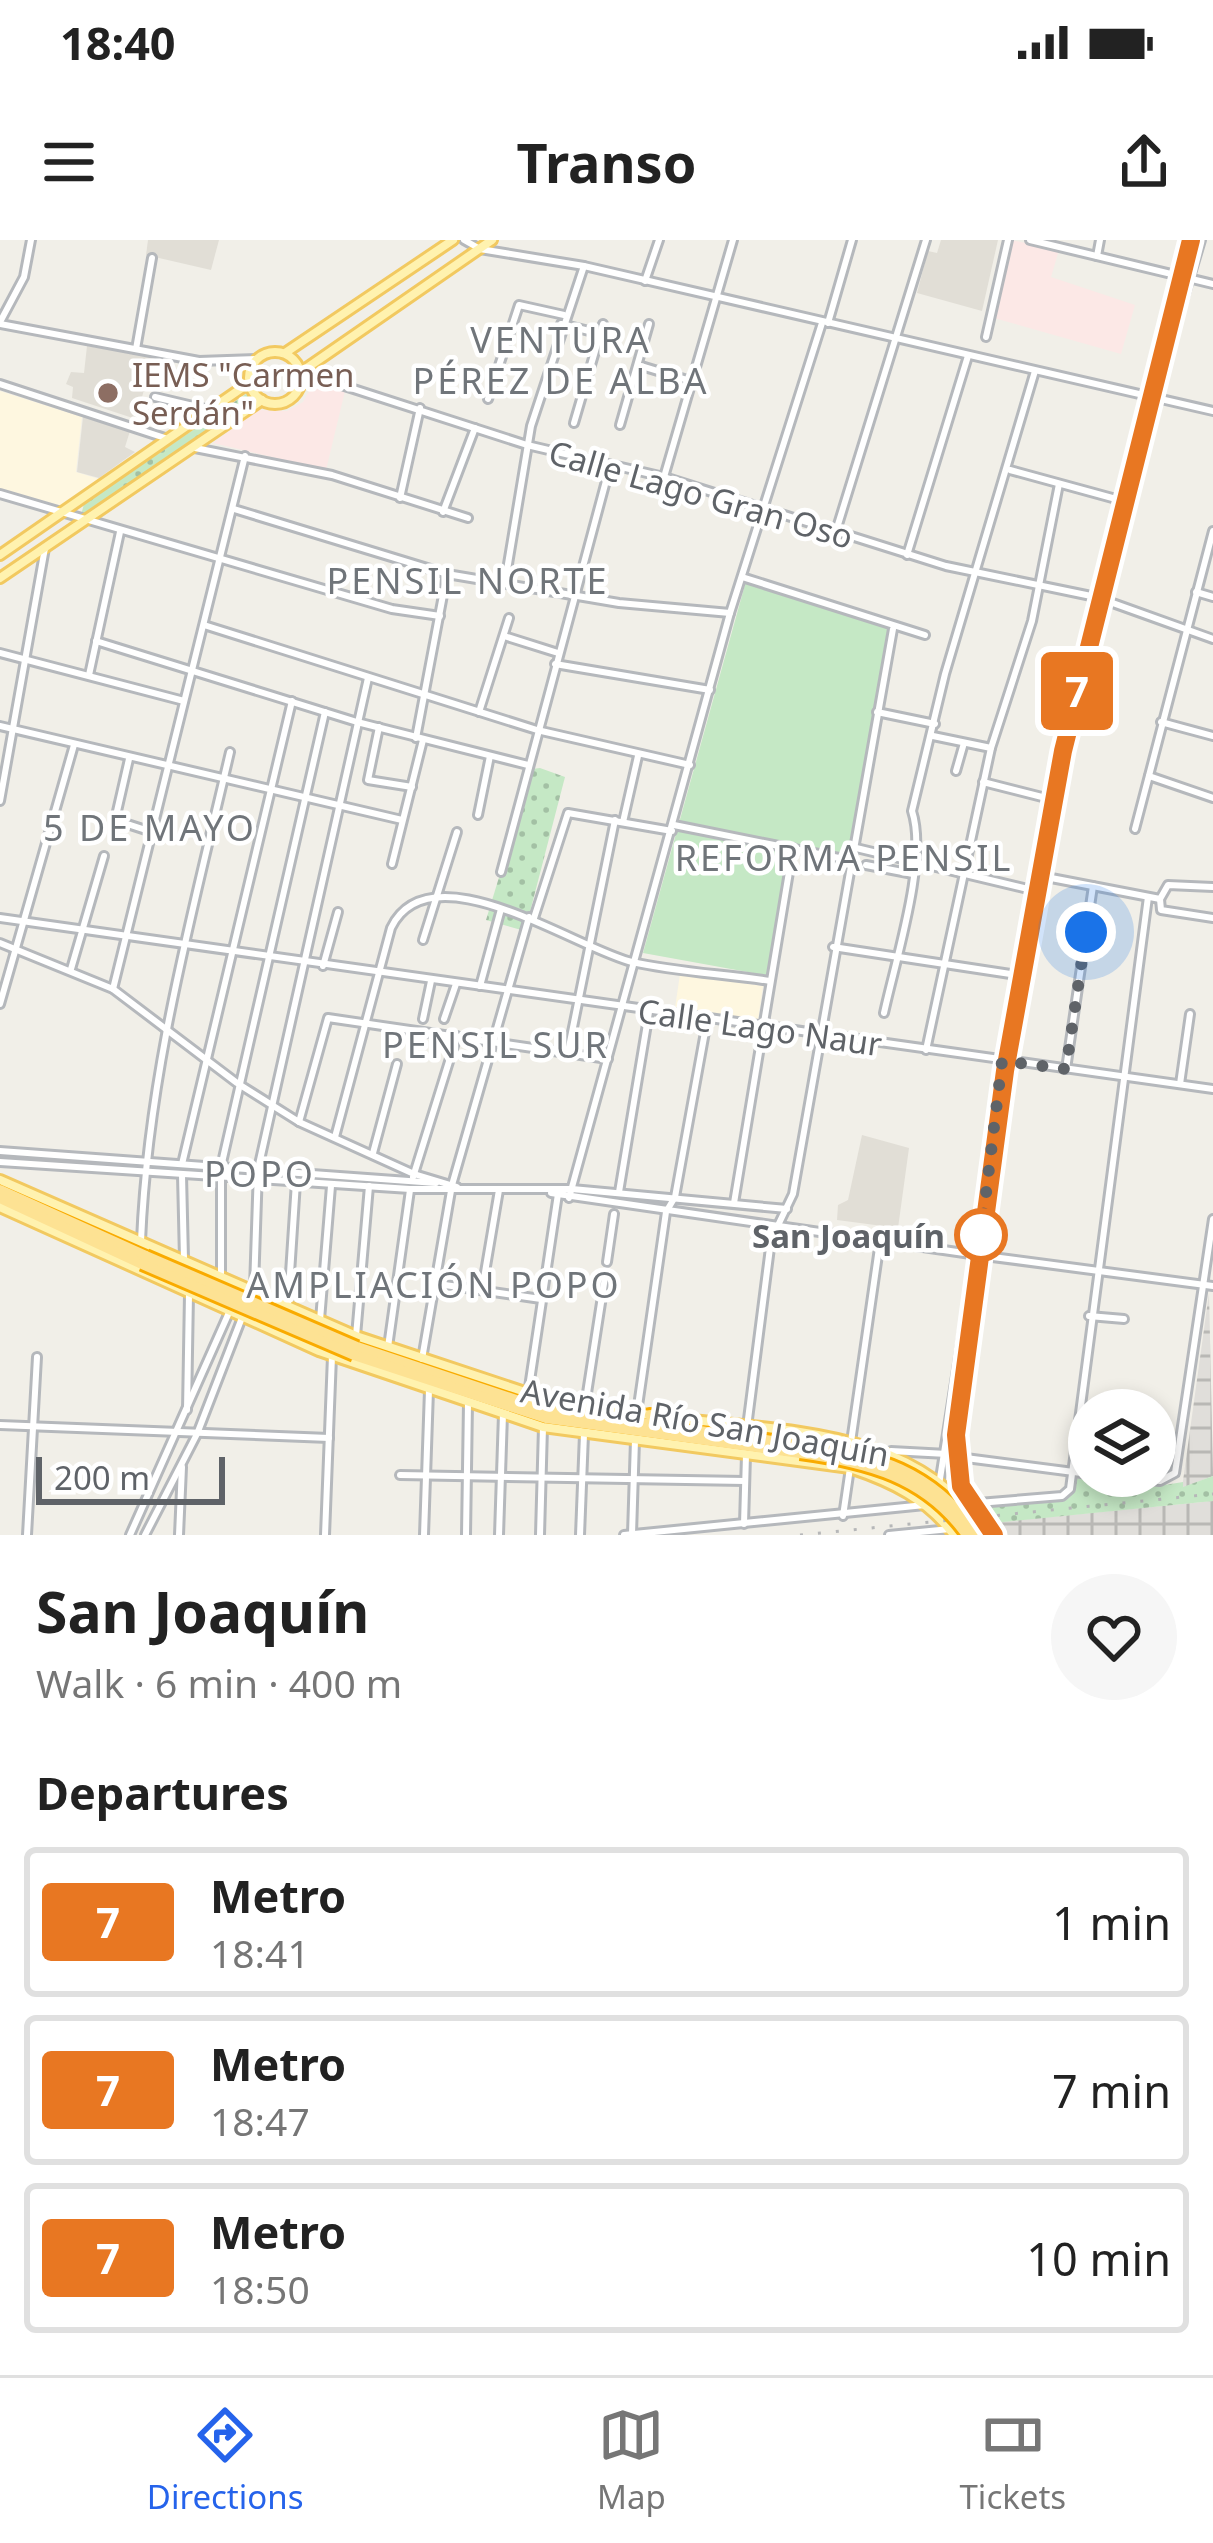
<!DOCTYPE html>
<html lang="en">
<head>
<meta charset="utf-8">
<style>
	:root { --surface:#fff; --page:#f6f6f6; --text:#222; --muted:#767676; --line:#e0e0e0; --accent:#2563eb }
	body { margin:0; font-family:"Noto Sans",sans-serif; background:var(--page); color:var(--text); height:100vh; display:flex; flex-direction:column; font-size:45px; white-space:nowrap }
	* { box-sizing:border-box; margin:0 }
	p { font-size:39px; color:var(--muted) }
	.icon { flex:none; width:66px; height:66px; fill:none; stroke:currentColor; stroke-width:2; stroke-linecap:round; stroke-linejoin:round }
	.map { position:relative; height:1295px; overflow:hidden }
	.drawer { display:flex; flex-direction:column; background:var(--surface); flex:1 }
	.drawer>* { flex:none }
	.badge { padding:0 24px; border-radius:9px; font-size:42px; line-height:78px }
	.controls { position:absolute; left:1068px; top:1149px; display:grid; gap:24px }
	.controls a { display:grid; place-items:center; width:108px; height:108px; border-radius:50%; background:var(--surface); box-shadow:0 6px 18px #0003; font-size:60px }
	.scale { position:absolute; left:36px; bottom:30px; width:189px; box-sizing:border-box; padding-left:12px; border:6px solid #5f6368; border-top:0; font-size:33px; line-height:42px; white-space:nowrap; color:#5f6368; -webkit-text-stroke:9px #fff; paint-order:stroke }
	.you { position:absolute; width:60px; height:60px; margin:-30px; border:9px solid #fff; border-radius:50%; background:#1a73e8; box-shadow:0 0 0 18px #1a73e833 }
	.map>.badge { position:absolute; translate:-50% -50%; box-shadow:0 0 0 6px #fff }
	h2 { padding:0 36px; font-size:45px; line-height:108px }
	.round { display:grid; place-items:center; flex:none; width:126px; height:126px; border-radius:63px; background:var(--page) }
	.overview { display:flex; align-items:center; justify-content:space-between; height:204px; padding:0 36px }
	h1 { font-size:57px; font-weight:700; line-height:90px }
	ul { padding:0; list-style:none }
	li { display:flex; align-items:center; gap:36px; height:150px; margin:0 24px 18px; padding:0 12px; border:6px solid var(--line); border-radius:12px }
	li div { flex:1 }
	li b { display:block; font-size:45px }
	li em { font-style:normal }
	li .badge { min-width:132px; font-weight:700; text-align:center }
	.status { display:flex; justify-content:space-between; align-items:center; height:84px; padding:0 60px; background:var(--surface); direction:ltr }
	.status svg { height:33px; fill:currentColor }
	header { display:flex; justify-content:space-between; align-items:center; height:156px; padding:0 36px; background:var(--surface); font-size:54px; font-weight:700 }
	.dock { display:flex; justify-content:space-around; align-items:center; height:168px; border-top:3px solid var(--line); background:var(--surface); font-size:33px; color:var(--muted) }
	.dock a { display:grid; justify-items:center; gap:6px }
	.dock .selected { color:var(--accent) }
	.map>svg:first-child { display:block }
	.commercial { fill:#fef7e0 }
	.industrial { fill:url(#industrial-grid) }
	.education { fill:#e1ded6 }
	.medical { fill:#fce8e6 }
	.park { fill:url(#park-dots) }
	.pitch { fill:#c5e8c5 }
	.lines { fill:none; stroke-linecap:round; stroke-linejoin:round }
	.minor-casing { stroke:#b5b8bc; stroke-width:12 }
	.major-casing { stroke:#f2c960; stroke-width:14 }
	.highway-casing { stroke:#f9ab00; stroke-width:16 }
	.minor { stroke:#fff; stroke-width:6 }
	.major { stroke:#fff2af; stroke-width:8 }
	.highway { stroke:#fde293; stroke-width:10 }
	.rail { stroke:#b6b7b8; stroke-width:3; stroke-dasharray:3 15; stroke-linecap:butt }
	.highway-bridge-casing { stroke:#f9ab00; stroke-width:16; stroke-linecap:butt }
	.highway-bridge { stroke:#fde293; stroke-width:10 }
	.line-casing { stroke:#fff; stroke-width:27 }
	.line { stroke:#e87722; stroke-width:18 }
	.walk { stroke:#5f6368; stroke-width:12; stroke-dasharray:0 21.6 }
	.education-dot { fill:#8d6e63; stroke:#fff; stroke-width:4.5 }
	.stop-dot { fill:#fff; stroke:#e87722; stroke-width:6 }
	.labels { text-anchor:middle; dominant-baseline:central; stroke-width:9; stroke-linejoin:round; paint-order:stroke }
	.education-label { font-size:33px; fill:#785e54; stroke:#fff; text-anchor:start }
	.street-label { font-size:33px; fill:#5f6368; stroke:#fff }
	.stop-label { font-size:33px; font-weight:bold; fill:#5f6368; stroke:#fff; text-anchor:end }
	.neighbourhood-label { font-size:36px; letter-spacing:3px; fill:#70757a; stroke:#fff }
</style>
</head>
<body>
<div class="status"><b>18:40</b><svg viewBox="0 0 49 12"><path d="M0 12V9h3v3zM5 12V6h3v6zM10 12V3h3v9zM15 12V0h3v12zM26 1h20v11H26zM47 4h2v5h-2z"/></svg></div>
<header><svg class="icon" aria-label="menu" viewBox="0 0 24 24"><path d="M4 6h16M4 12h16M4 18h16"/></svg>Transo<svg class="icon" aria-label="share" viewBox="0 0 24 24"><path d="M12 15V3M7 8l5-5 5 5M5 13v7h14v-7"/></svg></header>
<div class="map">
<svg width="1213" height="1295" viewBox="0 0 1213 1295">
	<defs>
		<pattern id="industrial-grid" width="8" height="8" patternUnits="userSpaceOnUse" patternTransform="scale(3)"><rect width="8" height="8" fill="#e0deda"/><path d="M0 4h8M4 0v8" fill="none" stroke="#b9b8b5"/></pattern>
		<pattern id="park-dots" width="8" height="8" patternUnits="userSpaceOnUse" patternTransform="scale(3)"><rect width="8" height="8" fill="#c5e8c5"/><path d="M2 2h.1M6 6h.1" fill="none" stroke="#a3c0a4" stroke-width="1.8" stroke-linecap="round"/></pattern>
	</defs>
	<rect width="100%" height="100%" fill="#f1efe8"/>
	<g class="commercial">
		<path d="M0 151 82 177 76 232 99 239 57 270 0 253Z"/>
		<path d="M680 734 763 746 758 780 675 768Z"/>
	</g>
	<g class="industrial">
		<path d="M1209 1053 1213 1236 1182 1248Z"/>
		<path d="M1213 1261V1295H997L988 1283Z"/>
	</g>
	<g class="education">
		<path d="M148 0H219L211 30 146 15Z"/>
		<path d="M941 0H998L982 71 917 53 928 11 937 13Z"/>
		<path d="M87 106 153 117 139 168 167 177 163 188 72 158 73 147 66 144 71 132 84 133Z"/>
		<path d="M83 177 130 191 125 207 135 212 99 238 77 232Z"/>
		<path d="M862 895 909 908 898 988 837 980 838 965 848 960Z"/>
	</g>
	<g class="medical">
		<path d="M1011 0 1059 10 1051 37 1135 65 1121 114 994 78Z"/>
		<path d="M314 142 345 151 326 230 213 203 258 170 287 171 303 162Z"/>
	</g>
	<g class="park">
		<path d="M246 154 252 158 249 165 81 275 84 264Z"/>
		<path d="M540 528 565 537 525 691 486 680 532 529Z"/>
		<path d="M1213 1236V1261L984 1284 973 1268 1070 1257 1074 1238 1146 1248 1183 1242V1247Z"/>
	</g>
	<path class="pitch" d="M746 341 891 389 849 614 791 604 769 736 643 713Z"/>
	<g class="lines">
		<defs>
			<g id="minor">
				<path d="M464 0 480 9 584 26 1213 171"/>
				<path d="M1030 0 1213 44"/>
				<path d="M1097 16 1100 0"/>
				<path d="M645 41 659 0"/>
				<path d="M0 82 24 37 31 0"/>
				<path d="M828 83 852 0"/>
				<path d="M0 84 199 121 257 119"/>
				<path d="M561 84 601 94"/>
				<path d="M986 97 1008 0"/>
				<path d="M136 109 152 18"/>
				<path d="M638 125 694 142"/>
				<path d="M302 140 332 142 527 205 664 237 946 326 1096 357 1213 399"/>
				<path d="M0 144 168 199"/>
				<path d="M155 157 210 170"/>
				<path d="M488 159 519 65 564 75"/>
				<path d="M574 183 603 84"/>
				<path d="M620 185 649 84"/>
				<path d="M195 208 332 235 468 278"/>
				<path d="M1010 230 1116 259"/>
				<path d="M664 237 733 0"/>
				<path d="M0 254 392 369 440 376"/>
				<path d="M400 258 420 168"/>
				<path d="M234 269 447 334 619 363 730 373"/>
				<path d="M443 272 475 188"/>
				<path d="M836 291 926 0"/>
				<path d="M907 315 968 116"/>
				<path d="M742 337 925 395"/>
				<path d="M505 342 531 186 584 26"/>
				<path d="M1196 352 1213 357"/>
				<path d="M204 385 537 490 690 525"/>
				<path d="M504 396 558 413"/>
				<path d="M96 401 357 482 528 525"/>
				<path d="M0 413 184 461"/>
				<path d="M555 424 710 450"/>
				<path d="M89 435 120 292"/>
				<path d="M479 472 509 378"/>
				<path d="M877 472 935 484"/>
				<path d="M1161 482 1213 496"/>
				<path d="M0 486 402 580"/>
				<path d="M379 487 368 540 412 547"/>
				<path d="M933 496 991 508"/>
				<path d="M416 498 447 334"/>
				<path d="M129 519 115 580 152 592"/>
				<path d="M956 531 964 503"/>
				<path d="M1149 536 1213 558"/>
				<path d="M983 542 1050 559"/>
				<path d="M0 561 45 308"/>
				<path d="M478 575 490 516"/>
				<path d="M623 582 638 516"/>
				<path d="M674 585 849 620"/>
				<path d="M1135 589 1213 291"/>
				<path d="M852 607 1032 650"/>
				<path d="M392 624 423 500"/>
				<path d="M866 625 913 634"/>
				<path d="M501 632 610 226"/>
				<path d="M1046 637 1160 659"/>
				<path d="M1160 659 1161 670 1213 678"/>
				<path d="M1160 659 1168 645 1213 647"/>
				<path d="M0 678 1213 849"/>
				<path d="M534 678 568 573 672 591"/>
				<path d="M423 700 457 592"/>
				<path d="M0 703 113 749 237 843 299 882 414 934 457 947"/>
				<path d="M833 707 1017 735"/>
				<path d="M323 726 338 672"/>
				<path d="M71 729 104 616"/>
				<path d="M480 746 501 669"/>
				<path d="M113 749 245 216"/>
				<path d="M0 764 74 505"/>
				<path d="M884 773C896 718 928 620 912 571L945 434 1035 131"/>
				<path d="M423 779 431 741"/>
				<path d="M444 779 456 744"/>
				<path d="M926 810 991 508 1032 381 1059 244"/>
				<path d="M568 812 615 580"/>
				<path d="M1066 829 1093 646"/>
				<path d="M1180 844 1190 774"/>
				<path d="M299 882 328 778 608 819"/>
				<path d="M335 897 391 688C430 607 577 709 632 722 677 732 725 734 770 741"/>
				<path d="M0 911 436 943"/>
				<path d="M373 913 397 824"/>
				<path d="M0 922 410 949H572L787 969"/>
				<path d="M182 924 292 461"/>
				<path d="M182 935 184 1019"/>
				<path d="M413 937 457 796"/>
				<path d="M619 952 649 772"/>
				<path d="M551 953 971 1014"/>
				<path d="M569 958 730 373 822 83"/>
				<path d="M734 963 793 608"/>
				<path d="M141 1001C148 833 192 675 230 512"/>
				<path d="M985 1016 1213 1046"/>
				<path d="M607 1022 614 974"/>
				<path d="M221 1033V927L325 472"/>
				<path d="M438 1044 541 1059"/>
				<path d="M482 1050 499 950"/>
				<path d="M248 1063 254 1048 258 929 368 438"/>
				<path d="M288 1064 296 942"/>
				<path d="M1089 1076 1124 1079"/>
				<path d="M320 1080 331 946"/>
				<path d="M356 1096 369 946"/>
				<path d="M388 1107 410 950"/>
				<path d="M422 1119 452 945 529 677"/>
				<path d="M528 1154 558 954"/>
				<path d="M585 1166 605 1037"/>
				<path d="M187 1170 189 1054"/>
				<path d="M637 1173 666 972 675 957 707 781"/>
				<path d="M0 1185 329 1198"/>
				<path d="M747 1187 771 1000 793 954 893 389"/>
				<path d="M851 1202 880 1001"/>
				<path d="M891 1211 947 1214"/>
				<path d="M958 1217 1089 1234"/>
				<path d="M400 1235 745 1241"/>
				<path d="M1105 1236 1160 1241 1175 1233 1213 979"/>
				<path d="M939 1245 1032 650 1065 487 1144 162 1156 151"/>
				<path d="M953 1251 1012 822 1070 499 1156 151 1201 0"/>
				<path d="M966 1264 1062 1256 1070 1249 1148 657"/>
				<path d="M843 1276 850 1228"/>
				<path d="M744 1284 746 1215"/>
				<path d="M632 1294 635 1200"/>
				<path d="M27 1295 37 1117"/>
				<path d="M130 1295 231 1068"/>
				<path d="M145 1295 197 1194 243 1075"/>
				<path d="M179 1295 182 1227"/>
				<path d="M325 1295 332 1116"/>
				<path d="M424 1295 429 1150"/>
				<path d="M466 1295 468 1163"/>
				<path d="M499 1295 503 1174"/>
				<path d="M540 1295 543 1187"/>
				<path d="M580 1295 584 1194"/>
				<path d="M624 1295 925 1265"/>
				<path d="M889 1295 950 1289"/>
			</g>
			<g id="major">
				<circle cx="275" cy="138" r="26"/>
				<path d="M285 113 453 0"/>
				<path d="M301 132 492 0"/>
				<path d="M0 315 249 143"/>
				<path d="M0 338 262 160"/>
				<path d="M0 940 356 1096 552 1161 650 1175"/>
				<path d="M0 967 319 1111 543 1187 850 1228C892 1242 927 1259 954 1295"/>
				<path d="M665 1177C783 1192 916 1185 988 1295"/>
			</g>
			<g id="highway">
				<path d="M0 950 146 1016"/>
				<path d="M0 958 142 1024"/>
				<path d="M357 1107 546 1170 802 1205"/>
				<path d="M354 1115 546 1178 800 1213"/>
				<path d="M650 1175 670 1183"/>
			</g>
		</defs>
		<use href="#minor" class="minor-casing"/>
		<use href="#major" class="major-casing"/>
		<use href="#highway" class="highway-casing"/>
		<use href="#minor" class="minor"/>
		<use href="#major" class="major"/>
		<use href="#highway" class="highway"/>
		<path class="rail" d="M800 1295 1213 1254"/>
		<defs>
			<g id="highway-bridge">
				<path d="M146 1016 357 1107"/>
				<path d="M142 1024 354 1115"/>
				<path d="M802 1205C875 1214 933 1231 977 1295"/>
				<path d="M800 1213C867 1222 926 1237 967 1295"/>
			</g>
		</defs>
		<use href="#highway-bridge" class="highway-bridge-casing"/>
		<use href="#highway-bridge" class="highway-bridge"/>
	</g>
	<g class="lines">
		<defs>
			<path id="line" d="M994 1295 961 1246 956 1195 1005 831 1063 511 1191 0"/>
		</defs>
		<use href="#line" class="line-casing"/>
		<use href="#line" class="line"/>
		<path class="walk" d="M981 995 1002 821 1066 829 1086 692"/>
	</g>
	<circle class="education-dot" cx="108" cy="153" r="12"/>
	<circle class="stop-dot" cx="981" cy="995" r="24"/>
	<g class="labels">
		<g class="education-label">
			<text x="132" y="134">IEMS "Carmen<tspan x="132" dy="38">Serdán"</tspan></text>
		</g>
		<g class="street-label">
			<text transform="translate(701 254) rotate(16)">Calle Lago Gran Oso</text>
			<text transform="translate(760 787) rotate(8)">Calle Lago Naur</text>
			<text transform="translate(705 1182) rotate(10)">Avenida Río San Joaquín</text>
		</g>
		<g class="stop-label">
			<text x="945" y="995">San Joaquín</text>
		</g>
		<g class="neighbourhood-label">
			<text x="561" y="99">VENTURA<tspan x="561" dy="41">PÉREZ DE ALBA</tspan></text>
			<text x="468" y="340">PENSIL NORTE</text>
			<text x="150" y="587">5 DE MAYO</text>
			<text x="844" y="617">REFORMA PENSIL</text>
			<text x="496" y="804">PENSIL SUR</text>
			<text x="260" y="933">POPO</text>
			<text x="434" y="1044">AMPLIACIÓN POPO</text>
		</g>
	</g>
</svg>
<div class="controls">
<a><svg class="icon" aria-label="layers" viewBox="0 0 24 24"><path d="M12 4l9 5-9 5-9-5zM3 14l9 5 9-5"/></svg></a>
</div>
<div class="scale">200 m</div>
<div class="you" style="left:1086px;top:692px"></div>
<b class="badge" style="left:1077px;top:451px;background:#e87722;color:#fff">7</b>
</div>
<section class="drawer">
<div class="overview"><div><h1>San Joaquín</h1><p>Walk · 6 min · 400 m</p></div><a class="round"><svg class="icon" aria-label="heart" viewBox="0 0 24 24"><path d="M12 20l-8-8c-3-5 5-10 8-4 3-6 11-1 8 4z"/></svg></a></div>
<h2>Departures</h2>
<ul>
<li><span class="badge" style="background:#e87722;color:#fff">7</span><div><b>Metro</b><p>18:41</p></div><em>1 min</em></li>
<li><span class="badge" style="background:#e87722;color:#fff">7</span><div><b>Metro</b><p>18:47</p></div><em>7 min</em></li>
<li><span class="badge" style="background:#e87722;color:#fff">7</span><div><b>Metro</b><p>18:50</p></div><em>10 min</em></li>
</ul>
</section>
<nav class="dock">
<a class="selected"><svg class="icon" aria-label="directions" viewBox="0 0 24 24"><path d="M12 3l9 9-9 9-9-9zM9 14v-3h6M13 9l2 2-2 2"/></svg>Directions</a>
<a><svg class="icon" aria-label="map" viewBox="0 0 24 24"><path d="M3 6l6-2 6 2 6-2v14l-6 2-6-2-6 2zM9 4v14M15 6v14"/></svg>Map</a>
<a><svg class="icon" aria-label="tickets" viewBox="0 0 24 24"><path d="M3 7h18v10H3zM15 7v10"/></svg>Tickets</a>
</nav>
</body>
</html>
